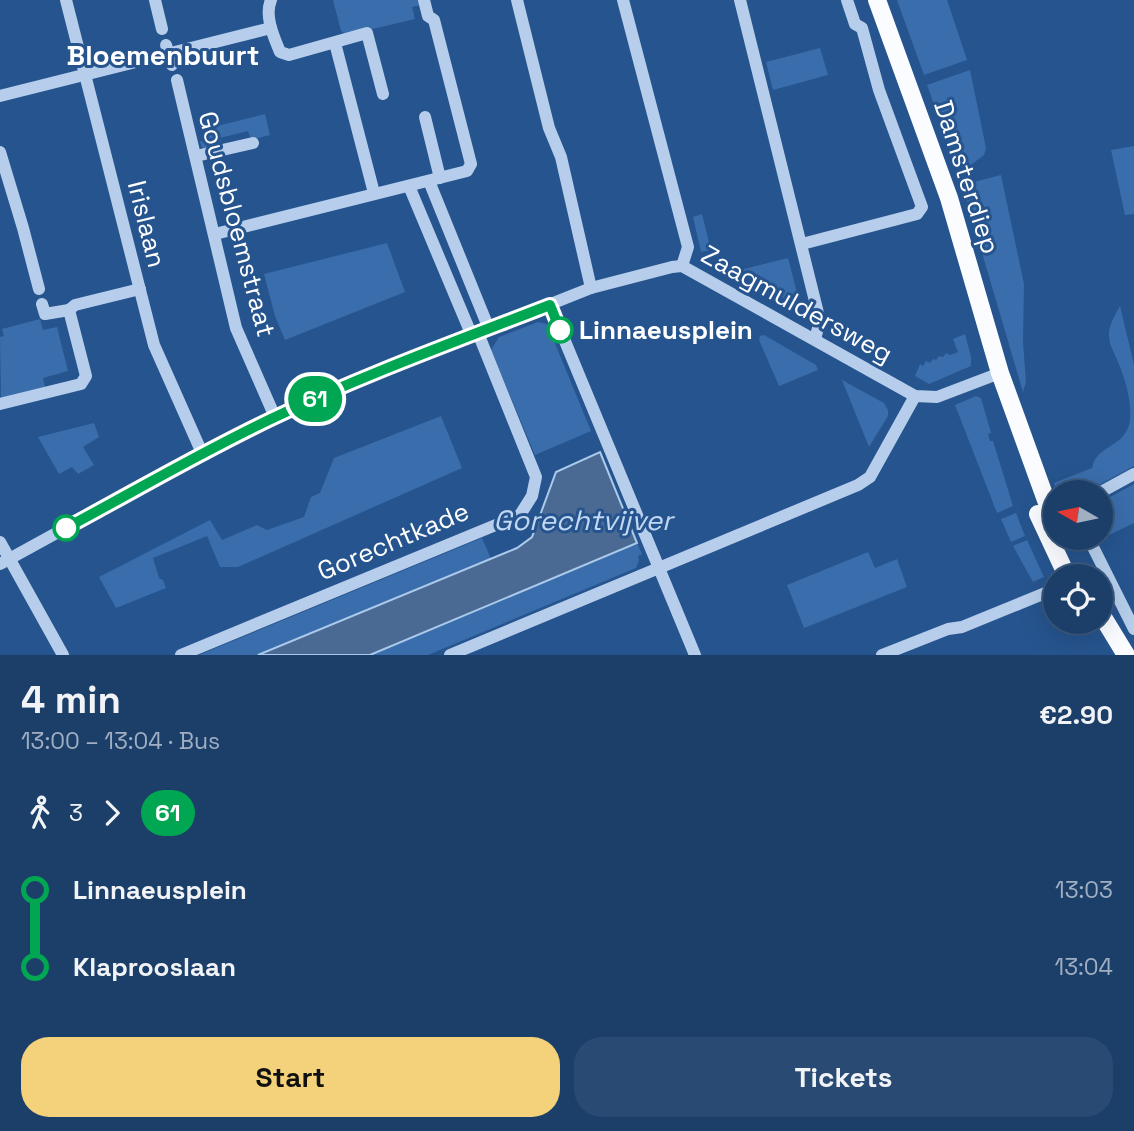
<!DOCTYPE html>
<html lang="en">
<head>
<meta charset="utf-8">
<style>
	:root { --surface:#1c3f6a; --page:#294a72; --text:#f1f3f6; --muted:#a0afc1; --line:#3a587e; --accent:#f4d17b }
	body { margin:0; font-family:"Space Grotesk",sans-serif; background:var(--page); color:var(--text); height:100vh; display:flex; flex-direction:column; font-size:26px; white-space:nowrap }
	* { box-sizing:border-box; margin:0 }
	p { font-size:23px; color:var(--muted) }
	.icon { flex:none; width:38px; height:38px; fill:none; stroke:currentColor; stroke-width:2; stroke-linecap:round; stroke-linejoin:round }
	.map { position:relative; height:655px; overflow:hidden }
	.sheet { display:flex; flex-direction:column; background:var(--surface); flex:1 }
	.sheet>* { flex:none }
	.badge { padding:0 14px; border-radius:23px; font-size:24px; line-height:46px }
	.needle { width:46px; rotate:279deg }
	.tools { position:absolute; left:1043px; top:480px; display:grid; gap:14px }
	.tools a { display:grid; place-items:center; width:70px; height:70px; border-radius:50%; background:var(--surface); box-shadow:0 7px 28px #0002,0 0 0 2px var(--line); font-size:35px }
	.map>.badge { position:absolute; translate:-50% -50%; box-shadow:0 0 0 4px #fff }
	.legs { display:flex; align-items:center; gap:10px; height:77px; padding:0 21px; font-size:23px }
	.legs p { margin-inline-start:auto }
	.summary { display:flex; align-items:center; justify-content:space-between; height:119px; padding:0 21px }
	h1 { font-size:38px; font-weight:700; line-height:52px }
	.button { display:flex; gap:14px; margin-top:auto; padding:14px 21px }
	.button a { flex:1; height:80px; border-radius:28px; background:var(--accent); color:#111; font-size:28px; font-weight:700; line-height:80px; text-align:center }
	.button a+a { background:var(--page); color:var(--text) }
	ul { padding:0 21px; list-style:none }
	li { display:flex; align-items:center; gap:24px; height:77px; font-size:26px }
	li i { display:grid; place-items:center; width:10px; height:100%; margin:0 9px; background:currentColor }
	li i::after { content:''; width:18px; height:18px; margin:-9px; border:5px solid; border-radius:50%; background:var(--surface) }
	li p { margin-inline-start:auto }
	li:first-child i { background:linear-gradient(#0000 50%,currentColor 0) }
	li:last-child i { background:linear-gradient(currentColor 50%,#0000 0) }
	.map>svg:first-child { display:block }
	.green { fill:#3a6dab }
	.water { fill:#4a6a93; stroke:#abc9eb; stroke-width:2 }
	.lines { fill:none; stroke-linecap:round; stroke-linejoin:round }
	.minor { stroke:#b6ceeb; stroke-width:12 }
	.major { stroke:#fafcff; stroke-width:18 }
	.line-1-casing { stroke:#fff; stroke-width:16 }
	.line-1 { stroke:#00a651; stroke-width:10 }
	.stop-1-dot { fill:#fff; stroke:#00a651; stroke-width:3.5 }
	.labels { text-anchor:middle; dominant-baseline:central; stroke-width:6; stroke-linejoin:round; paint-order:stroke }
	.street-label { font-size:26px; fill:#fff; stroke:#26548e }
	.stop-label { font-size:26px; font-weight:bold; fill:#fff; stroke:#26548e; text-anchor:start }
	.neighbourhood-label { font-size:28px; font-weight:bold; fill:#fff; stroke:#26548e }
	.water-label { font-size:28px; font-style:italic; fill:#c2d8f2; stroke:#26548e }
</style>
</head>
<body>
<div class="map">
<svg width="1134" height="655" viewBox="0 0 1134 655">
	<rect width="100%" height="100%" fill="#26548e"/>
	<g class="green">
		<path d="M333 0H420L421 5 412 7 415 19 347 35 341 31Z"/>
		<path d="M897 0H947L967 60 924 75Z"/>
		<path d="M820 48 828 75 773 90 766 62Z"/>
		<path d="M970 70 986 148 984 155 959 174 927 85Z"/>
		<path d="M265 114 270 135 251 140 248 131 220 138 222 147 202 148 200 142 211 134 209 128Z"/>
		<path d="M1134 146V214L1125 215 1111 150Z"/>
		<path d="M1001 175 1024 284 1023 342 1026 382 1023 392 962 185Z"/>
		<path d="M702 214 711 250 701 252 693 217Z"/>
		<path d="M387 243 405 292 285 340 275 316 264 274Z"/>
		<path d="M788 258 801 308 736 271Z"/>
		<path d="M1120 306 1134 365V466L1086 492H1058L1054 483 1092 468C1097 443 1126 449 1130 420 1132 402 1125 378 1118 362 1115 354 1109 345 1109 336 1108 326 1115 315 1120 306Z"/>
		<path d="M40 319 43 330 57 327 68 371 43 378 45 387 1 398 0 337 4 336 2 329Z"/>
		<path d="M538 322 547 324 591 431 535 455 491 350 499 337Z"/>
		<path d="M965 334 971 357V366L929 384 915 376 920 364 923 366 926 361 930 363 933 359 936 360 939 356 943 357 946 353 950 355 958 352 953 339Z"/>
		<path d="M764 335 816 365 818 370 779 386 759 340 760 336Z"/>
		<path d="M842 380 884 403 888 410V416L869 447Z"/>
		<path d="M976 396 981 398 991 433 988 434 990 441H993L1013 506 997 513 955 405Z"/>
		<path d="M441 416 462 468 238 567H220L207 536 153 558 159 578 163 580 166 588 116 608 99 577 210 520 222 540 257 525 267 530 304 517 311 497 320 493 334 458Z"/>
		<path d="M94 423 99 437 83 447 94 465 78 474 72 467 59 474 38 437Z"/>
		<path d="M1134 484V523L1099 540 1097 537H1101V502Z"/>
		<path d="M1016 513 1025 536 1011 542 1001 519Z"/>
		<path d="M482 538 491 559 258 655H199Z"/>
		<path d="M1027 540 1044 577 1033 582 1013 546Z"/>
		<path d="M637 543 642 554 638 556 639 560 636 568 428 655H370Z"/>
		<path d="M868 552 875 568 897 559 907 587 804 628 787 585Z"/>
	</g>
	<path class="water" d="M600 452 637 543 370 655H258L517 548 532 537 556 472Z"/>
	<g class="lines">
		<g class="minor">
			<path d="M66 0 154 345 202 453"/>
			<path d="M155 0 162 29"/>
			<path d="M271 0C264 16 274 37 280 52L289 55 367 33 383 94"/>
			<path d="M517 0 549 128 561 157 591 288"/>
			<path d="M623 0 688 247 682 266"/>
			<path d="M740 0 820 321 815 339"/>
			<path d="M335 43 374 193"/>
			<path d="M166 45 172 65"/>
			<path d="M177 80 236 328 275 417"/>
			<path d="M0 96 271 28"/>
			<path d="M425 117 440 178"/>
			<path d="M0 152 23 228 39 289"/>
			<path d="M196 156 253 143"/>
			<path d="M429 181 489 329"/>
			<path d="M409 186 472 336"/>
			<path d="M215 234 467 171 471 164 434 20 428 16 424 0"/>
			<path d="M802 244 917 214 922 207 879 90 862 28 855 24 847 0"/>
			<path d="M550 305 695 655"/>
			<path d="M69 310 75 305 140 289"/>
			<path d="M0 404 81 384 86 376 69 310 45 314 42 304"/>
			<path d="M1101 492 1134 474"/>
			<path d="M1088 537 1134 629"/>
			<path d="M0 542 63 655"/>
			<path d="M0 564 202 453 342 387 591 288 672 267 682 266 915 396 937 397 1000 373"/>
			<path d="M181 655 520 515 532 496 536 477 478 333"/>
			<path d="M450 655 858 485 870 477 915 396"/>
			<path d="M882 655 948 629 962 627 1055 589"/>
		</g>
		<g class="major">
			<path d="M877 0 949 198 1000 373 1055 525"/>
			<path d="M1038 514 1067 576"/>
			<path d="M1101 614 1126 655"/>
		</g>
	</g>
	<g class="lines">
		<defs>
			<path id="line-1" d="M66 528C135 491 203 451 273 418 363 375 457 341 550 305L560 330"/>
		</defs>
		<use href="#line-1" class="line-1-casing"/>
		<use href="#line-1" class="line-1"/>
	</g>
	<g class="stop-1-dot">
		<circle cx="560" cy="330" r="12"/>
		<circle cx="66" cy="528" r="12"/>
	</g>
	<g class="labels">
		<g class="street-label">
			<text transform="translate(967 177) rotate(72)">Damsterdiep</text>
			<text transform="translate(147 224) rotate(76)">Irislaan</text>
			<text transform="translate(237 224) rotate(75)">Goudsbloemstraat</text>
			<text transform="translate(797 304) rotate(29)">Zaagmuldersweg</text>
			<text transform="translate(393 541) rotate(-23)">Gorechtkade</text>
		</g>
		<g class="stop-label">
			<text x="579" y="330">Linnaeusplein</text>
		</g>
		<g class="neighbourhood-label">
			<text x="163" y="55">Bloemenbuurt</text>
		</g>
		<g class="water-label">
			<text x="583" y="520">Gorechtvijver</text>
		</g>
	</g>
</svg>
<div class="tools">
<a><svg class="needle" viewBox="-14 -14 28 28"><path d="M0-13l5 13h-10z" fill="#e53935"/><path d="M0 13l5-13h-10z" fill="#a0afc1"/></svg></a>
<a><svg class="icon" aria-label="locate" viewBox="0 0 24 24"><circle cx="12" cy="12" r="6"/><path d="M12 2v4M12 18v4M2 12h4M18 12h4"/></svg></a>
</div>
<b class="badge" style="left:315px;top:399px;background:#00a651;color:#fff">61</b>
</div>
<section class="sheet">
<div class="summary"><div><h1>4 min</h1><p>13:00 – 13:04 · Bus</p></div><b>€2.90</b></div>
<div class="legs"><svg class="icon" aria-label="walk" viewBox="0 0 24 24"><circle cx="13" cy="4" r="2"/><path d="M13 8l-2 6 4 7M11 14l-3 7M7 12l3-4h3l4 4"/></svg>3<svg class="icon" aria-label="forward" viewBox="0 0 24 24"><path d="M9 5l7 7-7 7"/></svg><b class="badge" style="background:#00a651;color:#fff">61</b></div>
<ul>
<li><i style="color:#00a651"></i><b>Linnaeusplein</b><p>13:03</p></li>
<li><i style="color:#00a651"></i><b>Klaprooslaan</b><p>13:04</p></li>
</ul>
<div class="button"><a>Start</a><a>Tickets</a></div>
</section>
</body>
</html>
